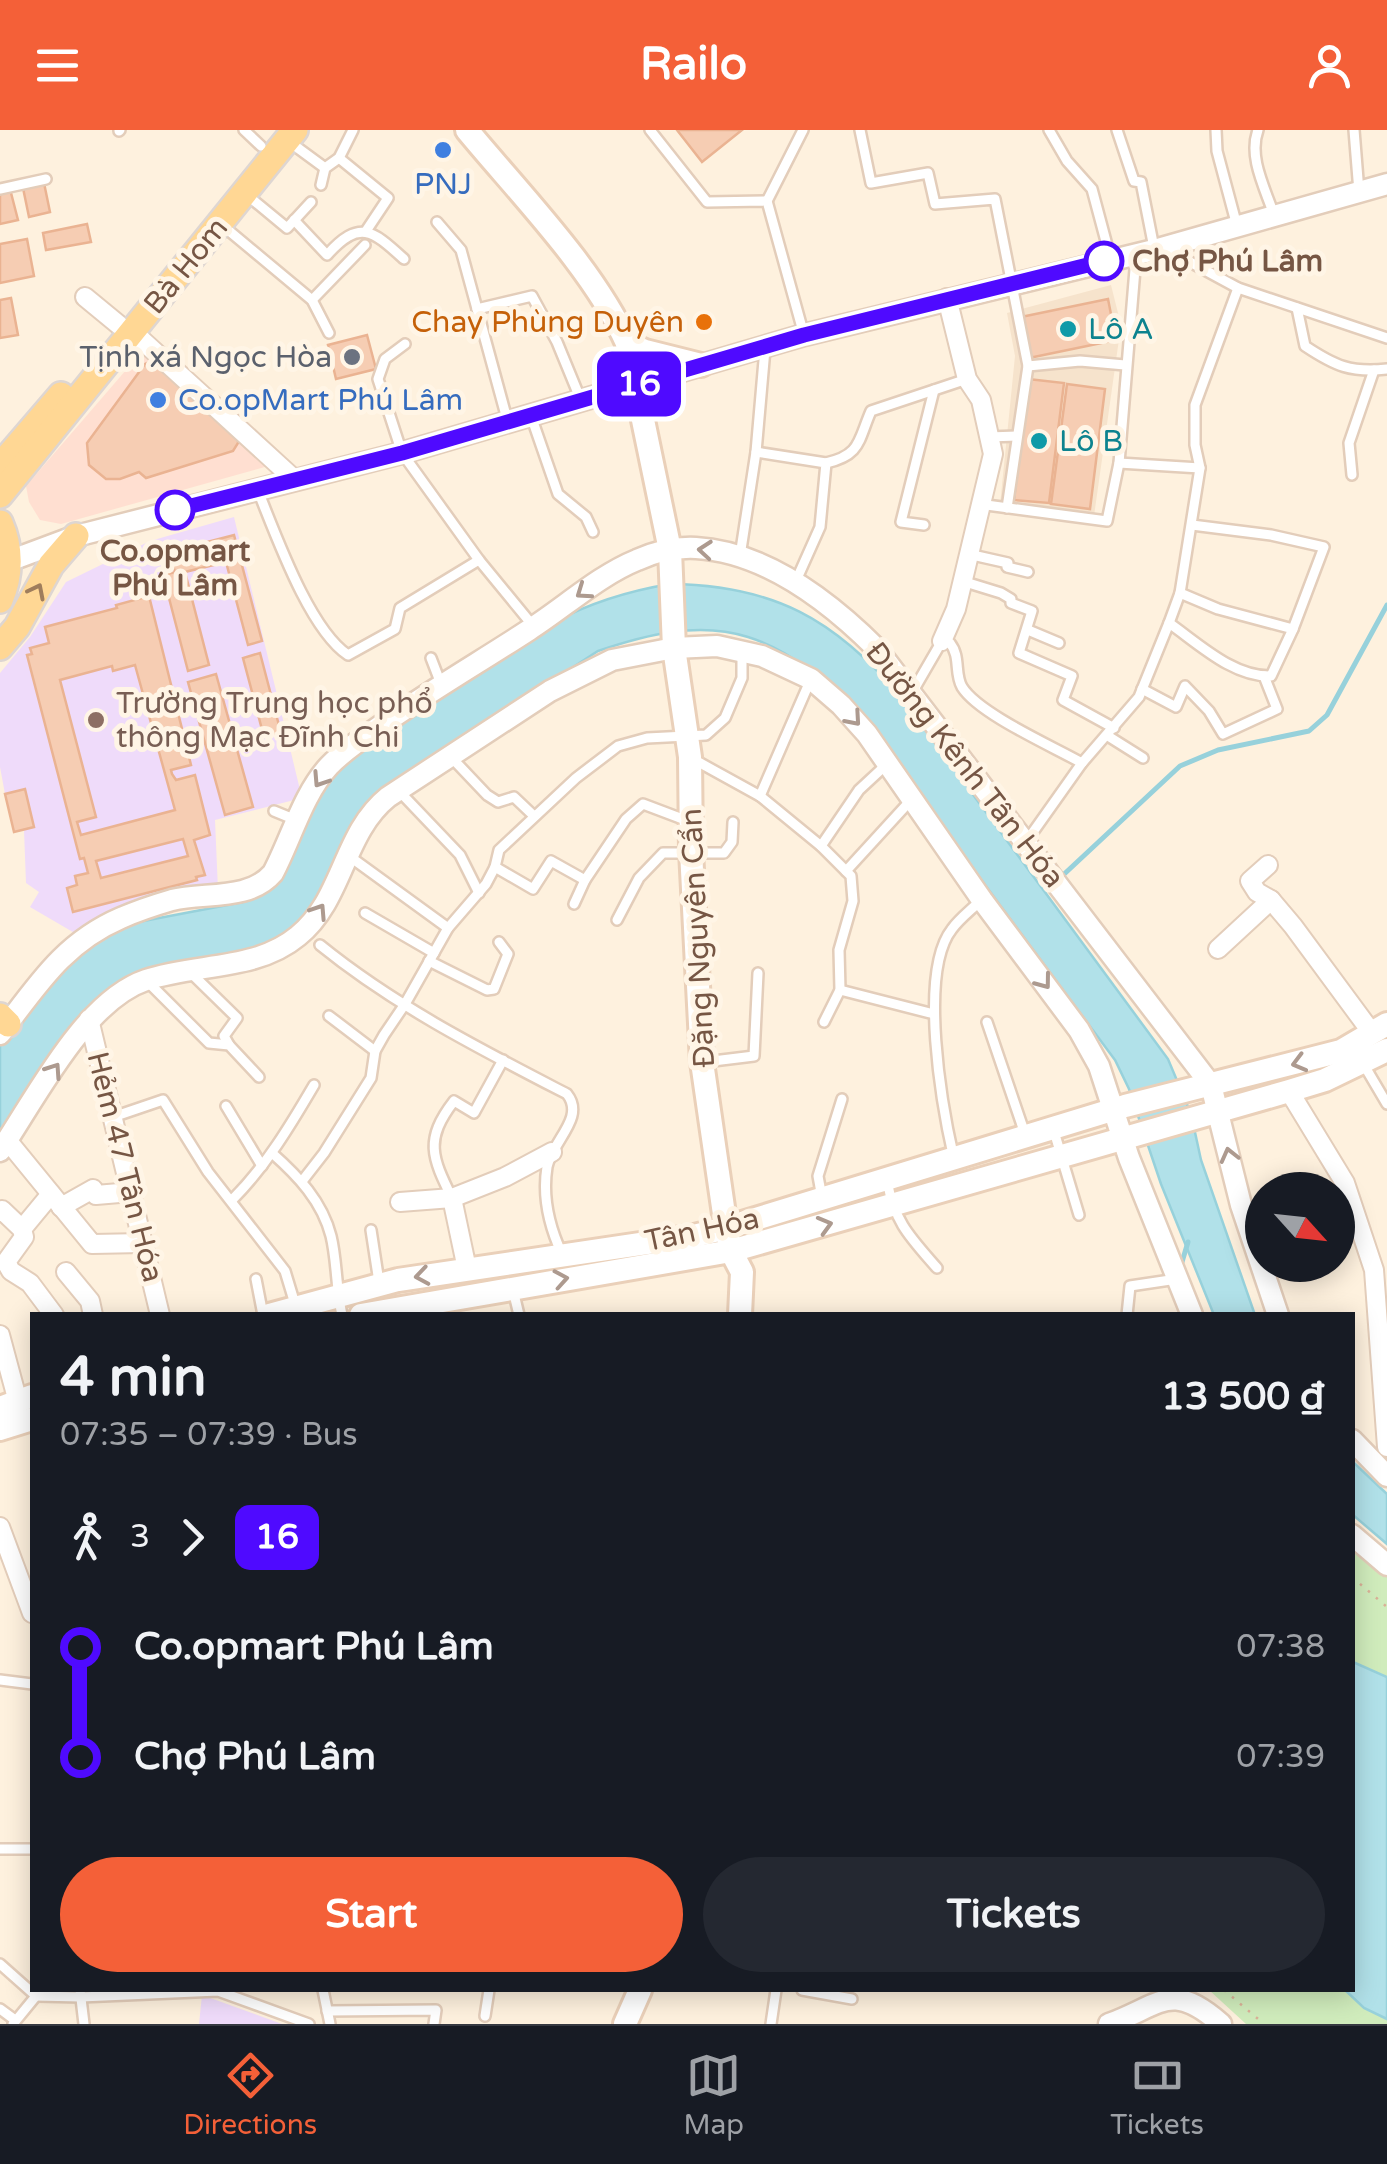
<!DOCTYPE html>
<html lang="en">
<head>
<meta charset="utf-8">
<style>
	:root { --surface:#171b24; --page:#242831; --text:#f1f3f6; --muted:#9ea1a6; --line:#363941; --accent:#f46038 }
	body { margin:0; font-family:"Varela Round",sans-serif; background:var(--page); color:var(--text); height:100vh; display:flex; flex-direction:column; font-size:38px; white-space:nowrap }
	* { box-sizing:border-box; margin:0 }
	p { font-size:32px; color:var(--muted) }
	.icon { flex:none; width:55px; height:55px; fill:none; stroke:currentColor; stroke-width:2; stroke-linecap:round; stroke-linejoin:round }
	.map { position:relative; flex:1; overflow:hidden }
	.side { position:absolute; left:30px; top:1182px; width:1325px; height:680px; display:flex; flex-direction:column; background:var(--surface); border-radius:0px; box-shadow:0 5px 25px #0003 }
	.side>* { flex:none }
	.badge { padding:0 20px; border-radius:15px; font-size:35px; line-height:65px }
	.needle { width:65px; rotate:117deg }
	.tools { position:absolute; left:1245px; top:1042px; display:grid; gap:20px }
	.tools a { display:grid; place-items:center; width:110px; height:110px; border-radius:50%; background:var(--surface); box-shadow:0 5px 25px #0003; font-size:50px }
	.map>.badge { position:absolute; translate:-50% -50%; box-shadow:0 0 0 5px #fff }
	.legs { display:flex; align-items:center; gap:15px; height:110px; padding:0 30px; font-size:32px }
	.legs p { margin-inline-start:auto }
	.headline { display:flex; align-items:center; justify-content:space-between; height:170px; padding:0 30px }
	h1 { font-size:55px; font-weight:700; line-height:75px }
	.action { display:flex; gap:20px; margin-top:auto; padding:20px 30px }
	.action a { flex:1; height:115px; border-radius:60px; background:var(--accent); color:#fff; font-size:40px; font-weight:700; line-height:115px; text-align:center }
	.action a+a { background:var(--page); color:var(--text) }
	ul { padding:0 30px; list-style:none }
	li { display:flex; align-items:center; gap:35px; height:110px; font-size:38px }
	li i { display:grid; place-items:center; width:15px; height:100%; margin:0 12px; background:currentColor }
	li i::after { content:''; width:25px; height:25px; margin:-12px; border:8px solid; border-radius:50%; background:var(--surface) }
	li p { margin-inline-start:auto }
	li:first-child i { background:linear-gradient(#0000 50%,currentColor 0) }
	li:last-child i { background:linear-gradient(currentColor 50%,#0000 0) }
	header { display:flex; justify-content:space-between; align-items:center; height:130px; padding:0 30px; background:var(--accent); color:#fff; font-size:45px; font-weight:700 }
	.tabs { display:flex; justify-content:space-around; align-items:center; height:140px; border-top:2px solid var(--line); background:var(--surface); font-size:28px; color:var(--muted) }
	.tabs a { display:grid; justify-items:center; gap:5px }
	.tabs .on { color:var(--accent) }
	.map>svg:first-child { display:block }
	.residential { fill:#f6e3cc }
	.commercial { fill:#ffdfd1 }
	.education { fill:#efdbfa }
	.green { fill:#d0ecbc }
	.water { fill:#b1e1e9; stroke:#97d1db; stroke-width:2.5 }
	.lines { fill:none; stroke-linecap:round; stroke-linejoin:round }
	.stream { stroke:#97d1db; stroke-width:5 }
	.building { fill:#f6cdb3; stroke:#eab392; stroke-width:2.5; fill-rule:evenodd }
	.service-casing { stroke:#e3cdba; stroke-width:14 }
	.minor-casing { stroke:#e3cdba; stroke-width:22 }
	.tertiary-casing { stroke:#e3cdba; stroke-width:25 }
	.secondary-casing { stroke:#ead0b9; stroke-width:28 }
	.primary-casing { stroke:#ded6d2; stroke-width:30 }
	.path { stroke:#dab197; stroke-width:2.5; stroke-dasharray:2.5 8; stroke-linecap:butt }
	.service { stroke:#fff; stroke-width:9 }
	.minor { stroke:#fff; stroke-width:18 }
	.tertiary { stroke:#fff; stroke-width:20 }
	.secondary { stroke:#fff; stroke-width:22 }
	.primary { stroke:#ffd794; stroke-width:25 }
	.oneway { stroke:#ad9a8f }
	.oneway2 { stroke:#9f7d5c }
	.line-1-casing { stroke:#fff; stroke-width:22 }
	.line-1 { stroke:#4f0aff; stroke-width:15 }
	.shop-dot { fill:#3f7fe0; stroke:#fff5e6; stroke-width:4 }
	.stop-1-dot { fill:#fff; stroke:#4f0aff; stroke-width:5 }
	.food-dot { fill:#e8710a; stroke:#fff5e6; stroke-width:4 }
	.culture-dot { fill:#0f9aa8; stroke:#fff5e6; stroke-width:4 }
	.worship-dot { fill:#6b7280; stroke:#fff5e6; stroke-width:4 }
	.education-dot { fill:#8d6e63; stroke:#fff5e6; stroke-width:4 }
	.labels { text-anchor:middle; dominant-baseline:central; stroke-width:10; stroke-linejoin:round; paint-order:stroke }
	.shop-label { font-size:30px; fill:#366cbe; stroke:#fff5e6 }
	.stop-label { font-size:30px; font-weight:bold; fill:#765644; stroke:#fff5e6; text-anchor:start }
	.street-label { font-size:30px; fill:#765644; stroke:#fff5e6 }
	.food-label { font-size:30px; fill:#c56008; stroke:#fff5e6; text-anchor:end }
	.culture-label { font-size:30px; fill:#0d838f; stroke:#fff5e6; text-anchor:start }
	.worship-label { font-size:30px; fill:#5b616d; stroke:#fff5e6; text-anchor:end }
	.education-label { font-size:30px; fill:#785e54; stroke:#fff5e6; text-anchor:start }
</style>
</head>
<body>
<header><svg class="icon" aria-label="menu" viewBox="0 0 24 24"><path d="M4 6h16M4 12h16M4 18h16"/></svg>Railo<svg class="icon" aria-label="person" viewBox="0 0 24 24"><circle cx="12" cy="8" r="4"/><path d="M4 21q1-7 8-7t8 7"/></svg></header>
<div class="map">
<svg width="1387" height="1894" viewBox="0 0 1387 1894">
	<rect width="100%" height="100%" fill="#fef1de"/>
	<path class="residential" d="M1111 155 1121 195 1094 386 1000 375 1015 226 1007 183Z"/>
	<path class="commercial" d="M145 218 272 335 61 394 40 390 29 372 26 356Z"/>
	<g class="education">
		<path d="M234 387 302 668 215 690 218 760 78 805 30 777 39 762 26 753 24 700 5 664 0 637V543L30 507 66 452 150 411Z"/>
		<path d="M202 1865 282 1894H199Z"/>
	</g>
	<path class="green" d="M1353 1417 1387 1447V1894H1246L1209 1860H1352Z"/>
	<g class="water">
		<path d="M670 454C773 455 835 489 901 567L1168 929 1191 984 1201 1030 1255 1185H1214L1161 1054 1129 959 1115 930C1066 864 1017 799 969 733 911 656 844 537 748 507 698 491 645 505 598 521L373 668C339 705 334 763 295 797 253 832 193 824 144 841 82 862 36 951 0 1003V912L45 852 92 811 133 793 243 772 263 761 315 660 351 624 554 492C592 472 628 461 670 454Z"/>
		<path d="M1352 1331 1387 1364V1414L1353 1385Z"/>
		<path d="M1353 1532 1387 1547V1889L1364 1878 1345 1860H1352Z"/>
	</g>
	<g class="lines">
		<g class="stream">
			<path d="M1061 747 1180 636 1218 620 1309 601 1327 585 1387 475"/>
			<path d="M1182 1132 1188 1112"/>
		</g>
	</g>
	<g class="building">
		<path d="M677 0H742L702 32Z"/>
		<path d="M44 53 50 82 29 87 23 58Z"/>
		<path d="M10 59 18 90 0 94V61Z"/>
		<path d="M87 94 91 112 46 120 43 103Z"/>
		<path d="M27 109 34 146 0 153V114Z"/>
		<path d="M11 168 18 205 0 208V170Z"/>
		<path d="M1108 169 1116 210 1029 228 1021 187Z"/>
		<path d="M367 205 376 239 336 249 328 215Z"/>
		<path d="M149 232 154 233 238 308V313L233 321 146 348 139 342 120 349H106L89 335 87 313 145 234Z"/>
		<path d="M1028 249 1064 253 1049 373 1014 370Z"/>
		<path d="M1067 254 1105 259 1090 379 1051 374Z"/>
		<path d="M234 405 262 511 248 515 226 432 185 442 209 535 188 541 163 445 175 442 169 422Z"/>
		<path d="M149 466 191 635 171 640 172 644 176 650 195 645 210 705 194 710 205 745 196 747 197 750 73 782 67 758 77 755 75 746 88 743 84 728 80 729 27 525 32 524 30 518 49 513 45 497 117 478 116 475ZM135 535 175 680 81 705 77 692 96 687 60 550 112 536 113 541ZM183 709 188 726 101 748 96 731Z"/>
		<path d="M260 523 281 603 264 607 243 528Z"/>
		<path d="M216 544 253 677 225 685 188 552Z"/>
		<path d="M25 659 34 697 14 702 5 664Z"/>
	</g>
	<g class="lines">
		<defs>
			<g id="service">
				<path d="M244 0 261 16"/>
				<path d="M650 0 707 72 767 71 804 205"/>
				<path d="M860 0 871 53 928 43 935 74 995 69 1028 236 1007 378"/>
				<path d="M1049 0 1067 31 1092 59 1111 130"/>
				<path d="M1117 0 1134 51 1141 52 1154 118"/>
				<path d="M1216 0 1217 21 1237 96"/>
				<path d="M1258 0C1248 27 1265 58 1274 85"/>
				<path d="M1354 0 1359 62"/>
				<path d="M119 1 120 0"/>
				<path d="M291 13 325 38"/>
				<path d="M339 28 388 68 366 101"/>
				<path d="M321 55 325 38 339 28 353 0"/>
				<path d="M0 59 46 49"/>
				<path d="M247 65 287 98 311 72"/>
				<path d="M767 71 803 0"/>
				<path d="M294 90 327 125C360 88 373 101 404 129"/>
				<path d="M437 92 461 120 507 289"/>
				<path d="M222 95 312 170 329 203"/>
				<path d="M1166 119 1238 158 1387 208"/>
				<path d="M312 170 365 115"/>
				<path d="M1297 178 1305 216C1335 236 1351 243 1387 239"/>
				<path d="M477 179 532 166 557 212 580 268"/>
				<path d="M405 214 385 229 378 249 402 323 479 430 534 497"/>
				<path d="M1028 236 1080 231 1125 235"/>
				<path d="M531 286 558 364 586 387 593 402"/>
				<path d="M989 307 1017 306"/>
				<path d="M756 322 826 333 820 397 795 453"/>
				<path d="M826 333C861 325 858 311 871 281L967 249"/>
				<path d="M1119 333 1200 338"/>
				<path d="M1352 345 1349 313 1374 240"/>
				<path d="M258 361C276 405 309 499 348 525L395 499 400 478 479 430"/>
				<path d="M979 374 1107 391 1119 333 1136 127"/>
				<path d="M924 395 901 392 934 260"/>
				<path d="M968 424 1008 433 1007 437 1028 442"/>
				<path d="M740 426 756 322 765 219"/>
				<path d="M962 451 1001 463 1011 469V473L1032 481 1019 523 1072 546 1063 570 1114 598"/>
				<path d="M1180 463 1218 479 1293 499"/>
				<path d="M1169 493C1199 514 1233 547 1271 546L1293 499 1324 417 1271 405 1192 395"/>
				<path d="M1028 500 1059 513"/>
				<path d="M431 528 441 554"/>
				<path d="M1142 559 1176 577 1185 556 1209 581 1223 604 1277 579 1264 546"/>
				<path d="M913 561 942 511 950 513C961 527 954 543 962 557 979 584 1052 616 1082 633"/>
				<path d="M1108 606 1143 628"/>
				<path d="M450 626 487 665 498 672 514 667 534 686"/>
				<path d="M693 629 760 666 821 716 851 746 853 771 839 820 840 860 824 892"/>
				<path d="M399 661 460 725 479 763"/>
				<path d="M760 666 810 551"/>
				<path d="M274 681 296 690"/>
				<path d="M1026 712 1082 633 1139 567 1169 493 1180 463 1200 338 1195 315V275L1238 158"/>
				<path d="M821 716 859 660 887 634"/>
				<path d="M349 726 448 798"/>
				<path d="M495 737 533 759 551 731 585 750 626 689 643 674 688 691"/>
				<path d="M846 741 911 670"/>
				<path d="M574 774 585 750"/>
				<path d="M365 783 434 823"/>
				<path d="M617 790 639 748 663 723H724L732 712 733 692"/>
				<path d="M320 815C395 876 482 920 567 964 586 988 552 1011 547 1037 542 1068 549 1096 562 1124"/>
				<path d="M429 831 487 860 494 859 508 824 499 812"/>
				<path d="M191 843 237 888 224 906 229 915"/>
				<path d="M148 852 209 913 229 915 259 947"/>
				<path d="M840 860 934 884"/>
				<path d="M329 886 375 921"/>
				<path d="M987 892 1025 1004"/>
				<path d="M705 932 754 926 758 843"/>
				<path d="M1364 935 1387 974"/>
				<path d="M226 976 262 1036"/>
				<path d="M113 987 163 970 208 1042 285 1141 295 1174"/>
				<path d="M1053 998 1079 1085"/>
				<path d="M272 1023C298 1046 322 1071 331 1106 337 1130 336 1159 342 1185"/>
				<path d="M954 1029C942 977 918 842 952 799 959 789 971 780 980 771"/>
				<path d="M303 1050 324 1023 371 948 375 921 384 905 405 874 448 798 486 754 495 737 499 720 576 648 618 616 647 608 706 605 725 588 742 548V524"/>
				<path d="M887 1051C895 1093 910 1107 937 1138"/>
				<path d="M452 1068C432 1027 424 1010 454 971L474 983 503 930"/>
				<path d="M822 1068 818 1046 842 969"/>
				<path d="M232 1070C266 1036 290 996 314 955"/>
				<path d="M371 1100 379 1152"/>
				<path d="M256 1149 263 1185"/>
				<path d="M513 1160 519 1185"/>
				<path d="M1127 1185 1130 1156 1177 1149"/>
				<path d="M0 1550 32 1554"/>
				<path d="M0 1719H32"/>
				<path d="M0 1834 36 1866 81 1867 218 1861 309 1894"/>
				<path d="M80 1860 84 1894"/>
				<path d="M323 1860 330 1894"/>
				<path d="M802 1860 852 1869"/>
				<path d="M0 1879 15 1890"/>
				<path d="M327 1881 436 1880 434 1894"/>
				<path d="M485 1886 489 1860"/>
				<path d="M13 1894 36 1866"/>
				<path d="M771 1894 776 1860"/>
			</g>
			<g id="minor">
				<path d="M85 167 119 195"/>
				<path d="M133 202 294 349"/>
				<path d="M942 511 956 479 993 324 981 270 967 249 947 168"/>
				<path d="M1268 735 1250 751 1257 762 1271 770 1293 796 1372 903"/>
				<path d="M1218 819 1271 770"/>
				<path d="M89 889 160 1185"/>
				<path d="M1289 961 1345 1053 1374 1140 1387 1317"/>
				<path d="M7 1010 92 1114 143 1113"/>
				<path d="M452 1068 467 1139"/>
				<path d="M400 1072 452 1068 505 1047 552 1022"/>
				<path d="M61 1077 93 1059 96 1065 131 1062"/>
				<path d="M0 1082 2 1080 22 1099 24 1107 6 1132 11 1141 30 1153 54 1185"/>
				<path d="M22 1099 51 1064"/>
				<path d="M66 1142 90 1171 93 1185"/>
				<path d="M0 1205 18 1272"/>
				<path d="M0 1397 32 1483"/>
			</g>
			<g id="tertiary">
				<path d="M9 431 76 406 402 323 804 205 1154 120 1387 54"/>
				<path d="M0 904C37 856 63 813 121 788 137 781 155 775 172 770 205 762 249 771 273 743 291 709 303 664 329 636 346 618 369 604 389 590 435 558 483 530 529 500 565 477 598 446 637 430 655 422 677 417 696 418 766 422 830 472 877 519L1211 955 1241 1075 1278 1185"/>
				<path d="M0 1021C36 968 84 871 146 850 196 833 256 841 298 806 343 770 343 703 388 667L550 561 612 530 674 518 717 516 762 526 811 549 841 575 867 604 982 770 1079 900 1099 936 1129 1028 1192 1185"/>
				<path d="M1352 1310 1387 1346"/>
				<path d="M1352 1405 1387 1435"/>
				<path d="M1109 1894C1161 1875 1171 1850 1221 1894"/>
			</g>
			<g id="secondary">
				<path d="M467 0C519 63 594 139 627 213L670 420 674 518 690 627 691 721 702 932 726 1098 731 1121 742 1142 740 1185"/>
				<path d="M627 213 645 221 701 235"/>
				<path d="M269 1185 398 1150 694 1106 726 1098 1125 976 1341 921 1387 894"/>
				<path d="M361 1185 731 1121 1289 961 1325 950 1387 920"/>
				<path d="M0 1278 32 1266"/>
				<path d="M0 1299 32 1289"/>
				<path d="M625 1894 640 1860"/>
			</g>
			<g id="primary">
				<path d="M0 336 61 265"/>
				<path d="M0 365 295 0"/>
				<path d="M0 393C11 418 11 445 0 470"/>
				<path d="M0 517 17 497 51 435 76 406"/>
				<path d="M0 886 8 894"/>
			</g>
		</defs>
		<use href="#service" class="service-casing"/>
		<use href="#minor" class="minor-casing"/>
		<use href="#tertiary" class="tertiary-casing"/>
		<use href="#secondary" class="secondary-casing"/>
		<use href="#primary" class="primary-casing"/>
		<g class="path">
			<path d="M1352 1447 1387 1477"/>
			<path d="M1224 1860 1264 1894"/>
		</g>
		<use href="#service" class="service"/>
		<use href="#minor" class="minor"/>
		<use href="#tertiary" class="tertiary"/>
		<use href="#secondary" class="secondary"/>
		<use href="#primary" class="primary"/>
	</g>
	<defs><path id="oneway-chevron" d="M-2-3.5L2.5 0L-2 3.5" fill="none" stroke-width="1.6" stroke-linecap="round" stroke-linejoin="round" transform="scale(2.5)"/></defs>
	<g class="oneway">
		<use href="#oneway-chevron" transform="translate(705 420) rotate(-175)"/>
		<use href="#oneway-chevron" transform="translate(583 462) rotate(145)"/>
		<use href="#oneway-chevron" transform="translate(854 589) rotate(49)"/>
		<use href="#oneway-chevron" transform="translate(320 650) rotate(123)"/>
		<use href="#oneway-chevron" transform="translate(319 781) rotate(-57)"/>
		<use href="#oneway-chevron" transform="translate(1044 852) rotate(53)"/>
		<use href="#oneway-chevron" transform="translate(1299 933) rotate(165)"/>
		<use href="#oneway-chevron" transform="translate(54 940) rotate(-56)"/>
		<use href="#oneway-chevron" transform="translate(1229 1025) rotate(-104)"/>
		<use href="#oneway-chevron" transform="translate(825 1095) rotate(-16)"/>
		<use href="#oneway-chevron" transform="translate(422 1146) rotate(171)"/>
		<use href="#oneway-chevron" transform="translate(561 1149) rotate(-10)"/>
	</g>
	<use class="oneway2" href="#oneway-chevron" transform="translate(37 461) rotate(-63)"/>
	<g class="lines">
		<defs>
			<path id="line-1" d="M175 380 402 323 804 205 1104 131"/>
		</defs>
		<use href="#line-1" class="line-1-casing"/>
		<use href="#line-1" class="line-1"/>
	</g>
	<g class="shop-dot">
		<circle cx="443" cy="20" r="10"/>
		<circle cx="158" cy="270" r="10"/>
	</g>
	<g class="stop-1-dot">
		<circle cx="1104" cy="131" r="18"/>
		<circle cx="175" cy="380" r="18"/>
	</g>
	<circle class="food-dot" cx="704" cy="192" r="10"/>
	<g class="culture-dot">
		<circle cx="1068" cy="199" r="10"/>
		<circle cx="1039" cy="311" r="10"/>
	</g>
	<circle class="worship-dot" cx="352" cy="227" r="10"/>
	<circle class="education-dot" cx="96" cy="590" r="10"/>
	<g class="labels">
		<g class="shop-label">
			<text x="443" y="54">PNJ</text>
			<text x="178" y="270" text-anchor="start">Co.opMart Phú Lâm</text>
		</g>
		<g class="stop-label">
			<text x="1132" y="131">Chợ Phú Lâm</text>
			<text x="175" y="421" text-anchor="middle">Co.opmart<tspan x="175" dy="34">Phú Lâm</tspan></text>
		</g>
		<g class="street-label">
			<text transform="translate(186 136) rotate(-51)">Bà Hom</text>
			<text transform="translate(965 635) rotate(52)">Đường Kênh Tân Hóa</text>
			<text transform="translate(698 808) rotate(-93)">Đặng Nguyên Cẩn</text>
			<text transform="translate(125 1037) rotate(76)">Hẻm 47 Tân Hóa</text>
			<text transform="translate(702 1100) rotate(-12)">Tân Hóa</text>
		</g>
		<g class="food-label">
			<text x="684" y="192">Chay Phùng Duyên</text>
		</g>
		<g class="culture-label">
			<text x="1088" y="199">Lô A</text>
			<text x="1059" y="311">Lô B</text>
		</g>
		<g class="worship-label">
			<text x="332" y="227">Tịnh xá Ngọc Hòa</text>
		</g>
		<g class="education-label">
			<text x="116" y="573">Trường Trung học phổ<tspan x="116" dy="34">thông Mạc Đĩnh Chi</tspan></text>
		</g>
	</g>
</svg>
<div class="tools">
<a><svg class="needle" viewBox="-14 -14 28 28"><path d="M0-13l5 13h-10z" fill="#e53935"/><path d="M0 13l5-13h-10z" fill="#9ea1a6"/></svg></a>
</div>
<b class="badge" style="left:639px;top:254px;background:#4f0aff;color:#fff">16</b>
<section class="side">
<div class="headline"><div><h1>4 min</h1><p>07:35 – 07:39 · Bus</p></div><b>13 500 ₫</b></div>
<div class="legs"><svg class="icon" aria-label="walk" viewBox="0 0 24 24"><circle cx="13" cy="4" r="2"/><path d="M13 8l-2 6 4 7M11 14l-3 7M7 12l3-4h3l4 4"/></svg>3<svg class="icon" aria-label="forward" viewBox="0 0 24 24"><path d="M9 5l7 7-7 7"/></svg><b class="badge" style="background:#4f0aff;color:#fff">16</b></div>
<ul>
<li><i style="color:#4f0aff"></i><b>Co.opmart Phú Lâm</b><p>07:38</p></li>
<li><i style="color:#4f0aff"></i><b>Chợ Phú Lâm</b><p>07:39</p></li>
</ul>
<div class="action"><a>Start</a><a>Tickets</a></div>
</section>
</div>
<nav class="tabs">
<a class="on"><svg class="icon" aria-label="directions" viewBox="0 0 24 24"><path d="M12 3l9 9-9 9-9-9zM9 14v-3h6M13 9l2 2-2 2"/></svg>Directions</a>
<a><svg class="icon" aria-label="map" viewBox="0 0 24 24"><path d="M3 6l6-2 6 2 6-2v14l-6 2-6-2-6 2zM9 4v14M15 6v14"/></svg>Map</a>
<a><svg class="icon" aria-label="tickets" viewBox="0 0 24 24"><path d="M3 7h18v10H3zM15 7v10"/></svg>Tickets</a>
</nav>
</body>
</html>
